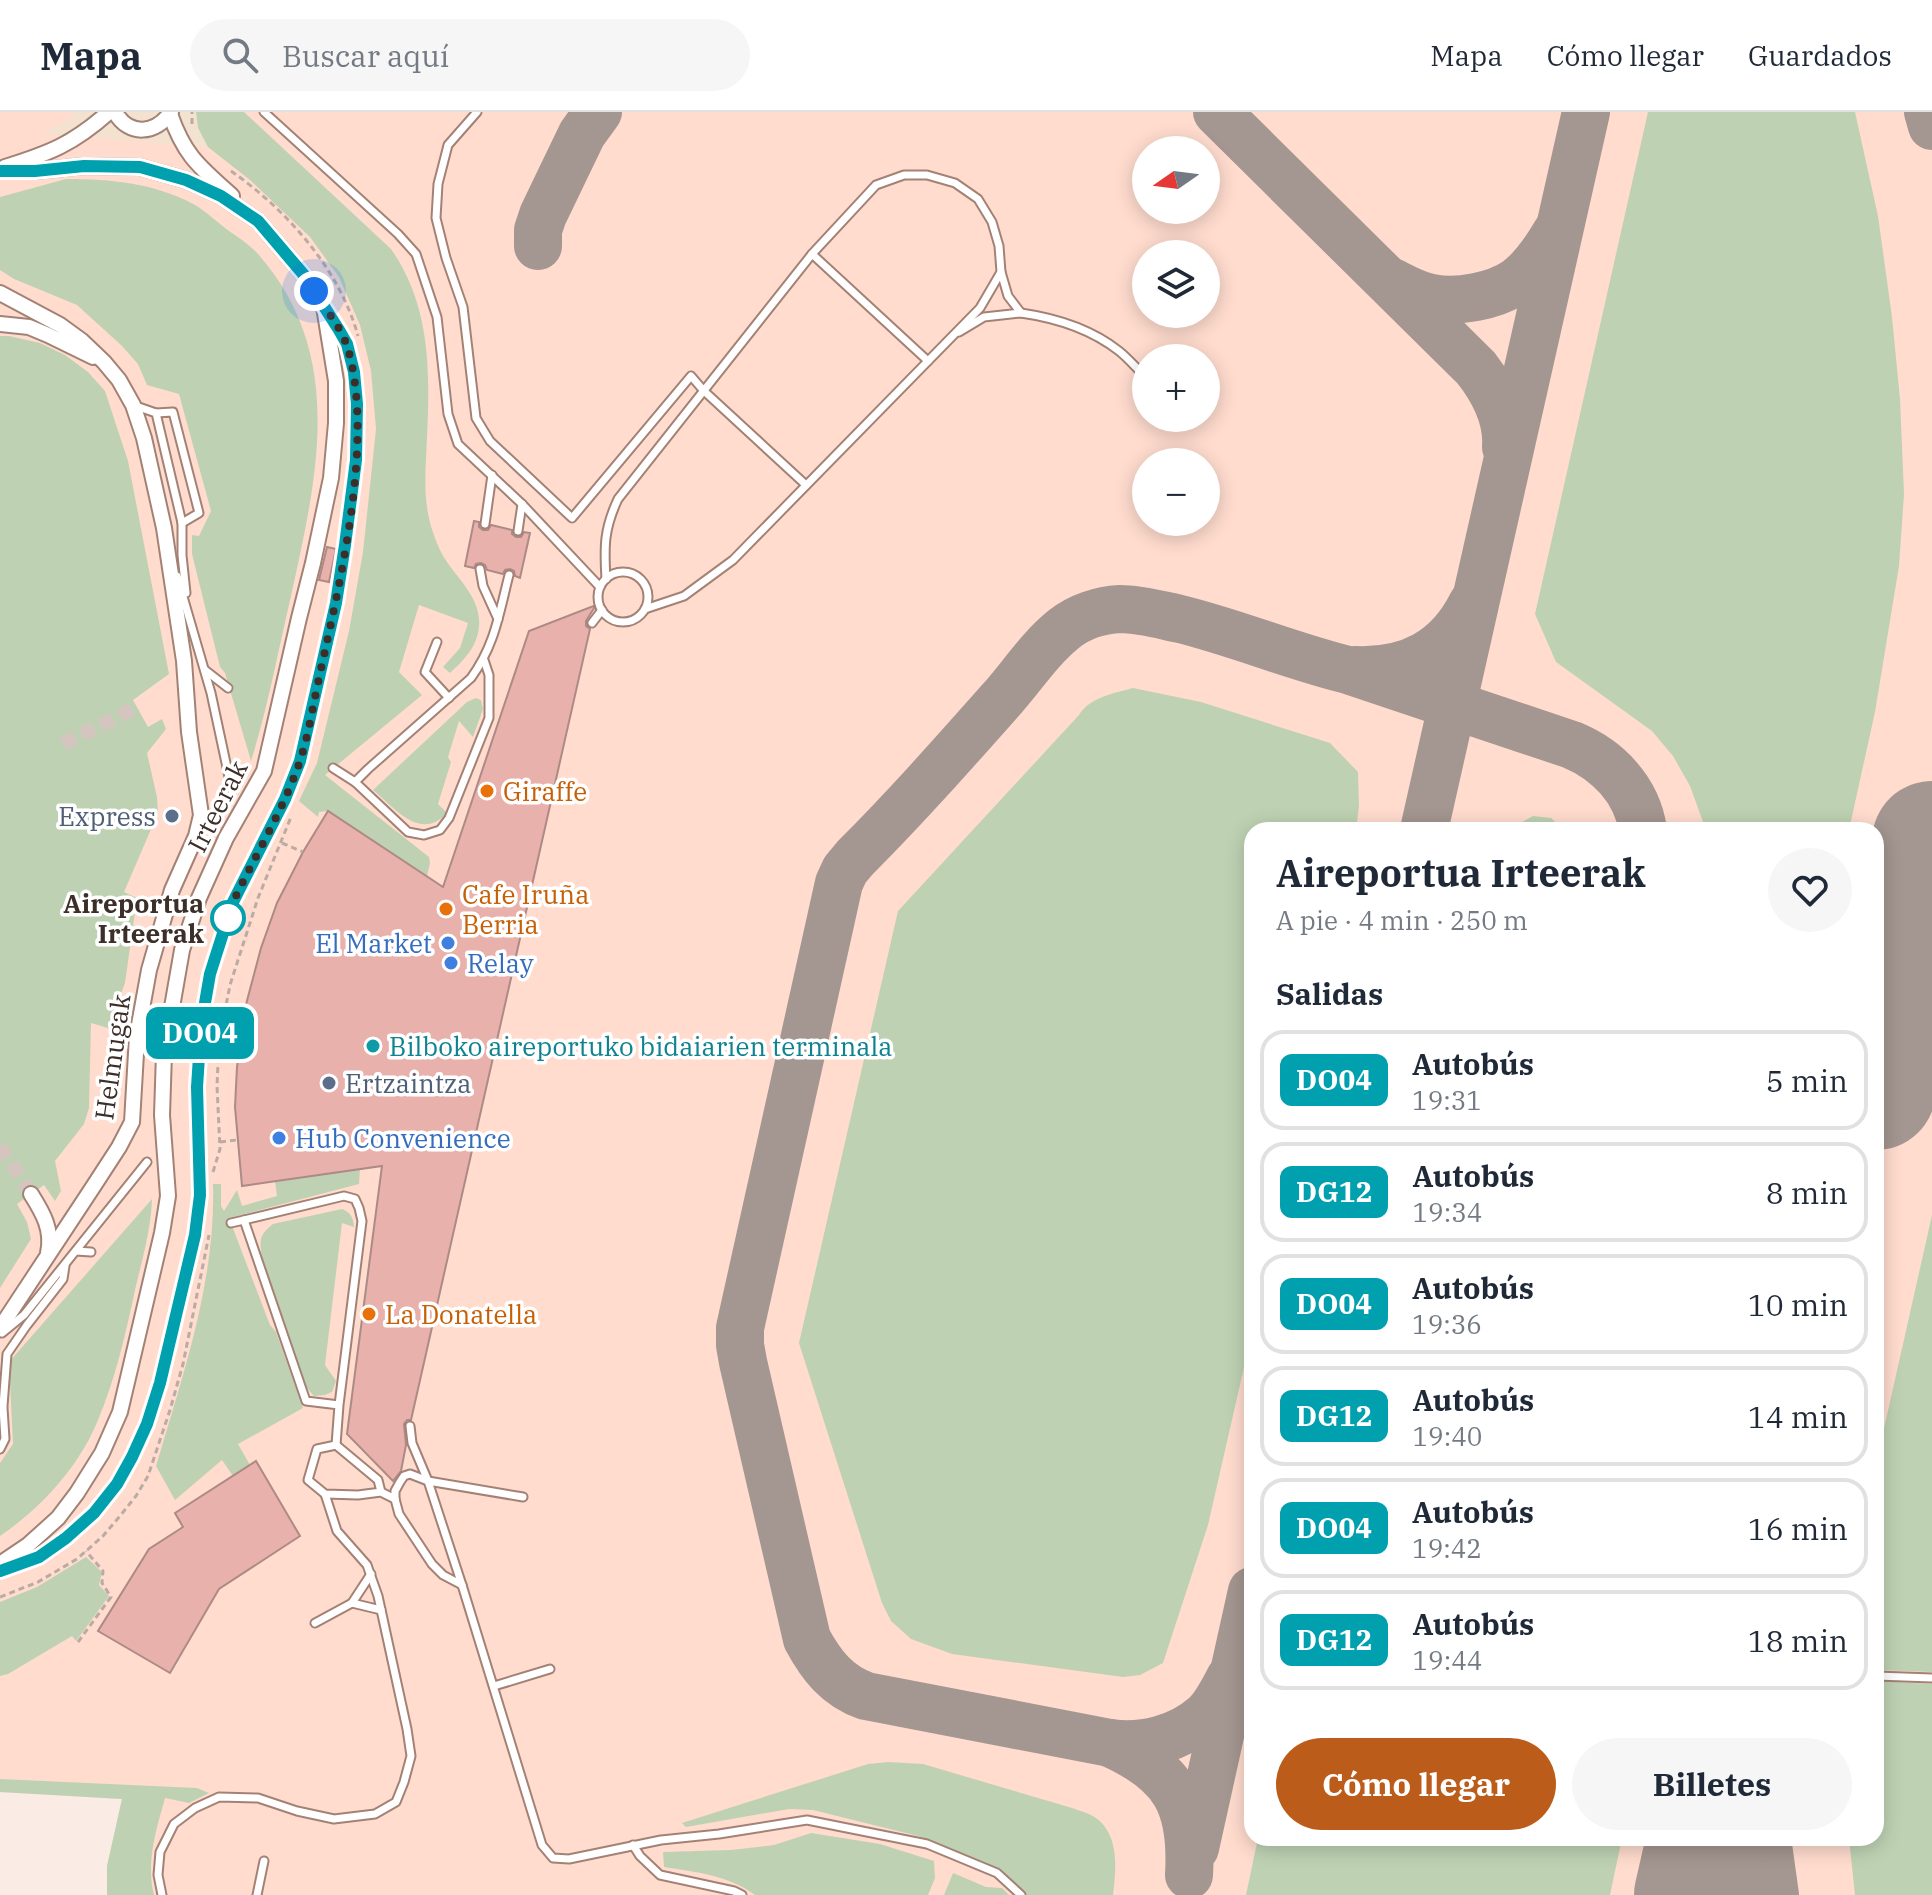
<!DOCTYPE html>
<html lang="es">
<head>
<meta charset="utf-8">
<style>
	:root { --surface:#fff; --page:#f6f6f7; --text:#1f2937; --muted:#747a83; --line:#e0e1e3; --accent:#bc5c1a }
	body { margin:0; font-family:"IBM Plex Serif",serif; background:var(--page); color:var(--text); height:100vh; display:flex; flex-direction:column; font-size:30px; white-space:nowrap }
	* { box-sizing:border-box; margin:0 }
	p { font-size:26px; color:var(--muted) }
	.icon { flex:none; width:44px; height:44px; fill:none; stroke:currentColor; stroke-width:2; stroke-linecap:round; stroke-linejoin:round }
	.map { position:relative; flex:1; overflow:hidden }
	.sheet { position:absolute; left:1244px; top:710px; width:640px; height:1024px; display:flex; flex-direction:column; background:var(--surface); border-radius:24px; box-shadow:0 4px 20px #0003 }
	.sheet>* { flex:none }
	.badge { padding:0 16px; border-radius:12px; font-size:28px; line-height:52px }
	.needle { width:52px; rotate:256deg }
	.controls { position:absolute; left:1132px; top:24px; display:grid; gap:16px }
	.controls a { display:grid; place-items:center; width:88px; height:88px; border-radius:50%; background:var(--surface); box-shadow:0 4px 20px #0003; font-size:40px }
	.you { position:absolute; width:40px; height:40px; margin:-20px; border:6px solid #fff; border-radius:50%; background:#1a73e8; box-shadow:0 0 0 12px #1a73e833 }
	.map>.badge { position:absolute; translate:-50% -50%; box-shadow:0 0 0 4px #fff }
	h2 { padding:0 32px; font-size:30px; line-height:72px }
	.round { display:grid; place-items:center; flex:none; width:84px; height:84px; border-radius:42px; background:var(--page) }
	.head { display:flex; align-items:center; justify-content:space-between; height:136px; padding:0 32px }
	h1 { font-size:38px; font-weight:700; line-height:60px }
	.cta { display:flex; gap:16px; margin-top:auto; padding:16px 32px }
	.cta a { flex:1; height:92px; border-radius:48px; background:var(--accent); color:#fff; font-size:32px; font-weight:700; line-height:92px; text-align:center }
	.cta a+a { background:var(--page); color:var(--text) }
	ul { padding:0; list-style:none }
	li { display:flex; align-items:center; gap:24px; height:100px; margin:0 16px 12px; padding:0 16px; border:4px solid var(--line); border-radius:24px }
	li div { flex:1 }
	li b { display:block; font-size:30px }
	li em { font-style:normal }
	li .badge { min-width:88px; font-weight:700; text-align:center }
	header { display:flex; align-items:center; gap:48px; box-sizing:border-box; height:112px; padding:0 40px; background:var(--surface); border-bottom:2px solid var(--line) }
	header strong { font-size:38px }
	nav { display:flex; gap:44px; margin-inline-start:auto; font-size:28px }
	.search { width:560px; height:72px; background:var(--page); display:flex; align-items:center; gap:20px; box-sizing:border-box; padding:0 28px; border-radius:44px; color:var(--muted); font-size:30px }
	.map>svg:first-child { display:block }
	.built { fill:#ffdcce; fill-rule:evenodd }
	.industrial { fill:#f3e2d0 }
	.green { fill:#bed2b3 }
	.lines { fill:none; stroke-linecap:round; stroke-linejoin:round }
	.taxiway { stroke:#a49690; stroke-width:48 }
	.runway { stroke:#a49690; stroke-width:120 }
	.building { fill:#e8b1ab; stroke:#ad8a86; stroke-width:2 }
	.minor-tunnel { stroke:#d4c5bf; stroke-width:14; stroke-dasharray:14 7; stroke-linecap:butt }
	.service-casing { stroke:#a38275; stroke-width:11 }
	.minor-casing { stroke:#a38275; stroke-width:18 }
	.path { stroke:#baaba5; stroke-width:3; stroke-dasharray:6 4; stroke-linecap:butt }
	.service { stroke:#fff; stroke-width:7 }
	.minor { stroke:#fff; stroke-width:14 }
	.line-casing { stroke:#fff; stroke-width:18 }
	.line { stroke:#00a0ae; stroke-width:12 }
	.walk { stroke:#3c2e28; stroke-width:8; stroke-dasharray:0 14.4 }
	.food-dot { fill:#e8710a; stroke:#fff; stroke-width:3 }
	.service-dot { fill:#5c6f8a; stroke:#fff; stroke-width:3 }
	.stop-dot { fill:#fff; stroke:#00a0ae; stroke-width:4 }
	.shop-dot { fill:#3f7fe0; stroke:#fff; stroke-width:3 }
	.culture-dot { fill:#0f9aa8; stroke:#fff; stroke-width:3 }
	.labels { text-anchor:middle; dominant-baseline:central; stroke-width:7; stroke-linejoin:round; paint-order:stroke }
	.food-label { font-size:26px; fill:#c56008; stroke:#fff; text-anchor:start }
	.street-label { font-size:26px; fill:#3c2e28; stroke:#fff }
	.service-label { font-size:26px; fill:#4e5e75; stroke:#fff; text-anchor:end }
	.stop-label { font-size:26px; font-weight:bold; fill:#3c2e28; stroke:#fff; text-anchor:end }
	.shop-label { font-size:26px; fill:#366cbe; stroke:#fff; text-anchor:start }
	.culture-label { font-size:26px; fill:#0d838f; stroke:#fff; text-anchor:start }
</style>
</head>
<body>
<header>
<strong>Mapa</strong>
<div class="search"><svg class="icon" aria-label="search" viewBox="0 0 24 24"><circle cx="10" cy="10" r="6"/><path d="M15 15l6 6"/></svg>Buscar aquí</div>
<nav><a>Mapa</a><a>Cómo llegar</a><a>Guardados</a></nav>
</header>
<div class="map">
<svg width="1932" height="1783" viewBox="0 0 1932 1783">
	<rect width="100%" height="100%" fill="#faebe5"/>
	<path class="built" d="M0 0H75L66 10 44 20 207 34 202 27 196 0H1932V1783H107V1754L122 1687 0 1680ZM1146 38H1206V98H1146ZM1146 142H1206V202H1146ZM1146 246H1206V306H1146ZM1146 350H1206V410H1146ZM1252 718H1876V1726H1252Z"/>
	<path class="industrial" d="M75 0H196L198 16 208 35 42 21 66 10Z"/>
	<g class="green">
		<path d="M196 0H244L391 137C431 194 430 260 427 326 426 352 423 380 429 406 431 416 436 430 441 440 454 465 482 484 479 515 477 535 464 548 450 561L443 555 460 536 468 511 419 493 399 560 422 583 325 663 429 745 430 751 427 764 328 699 319 700 318 705 299 689 317 651 349 519 363 440 376 317 371 259 360 213 339 165 310 125 250 68 208 35 198 16Z"/>
		<path d="M1648 0H1855L1878 104 1892 205 1900 287 1904 382 1899 454 1875 600 1849 718H1706L1690 674 1673 644 1652 619 1556 550 1535 502Z"/>
		<path d="M66 67C111 67 155 71 195 93 207 100 218 111 229 119 239 126 250 133 258 142 347 243 317 365 291 484 278 539 268 595 251 649L225 561 220 555 192 442V423L199 424 211 399 179 282 147 273 138 252 122 234 77 193 14 167 0 158V85Z"/>
		<path d="M0 224H9L40 231 65 243 88 260 105 279 128 349 169 562 133 588 148 615 162 607 166 617 147 641 157 685 158 701 124 780 137 786 125 871 108 916 91 911 89 996 84 1012 55 1049 61 1079 55 1089 44 1073 17 1092 27 1110 31 1127 0 1176Z"/>
		<path d="M1133 576 1201 590 1330 631 1358 660 1359 694 1356 718H1252V1220L1208 1413 1163 1551 1140 1563 1123 1565 952 1542 911 1527 891 1509 882 1491 799 1231 898 799 1079 603C1089 586 1114 581 1133 576Z"/>
		<path d="M476 586 481 588 483 597 473 625 459 609 448 645 451 650 438 692 447 701C420 730 395 696 373 678L467 590Z"/>
		<path d="M1533 704 1551 706 1564 718H1508Z"/>
		<path d="M360 1057 359 1072 229 1106 270 1213 276 1220 303 1296 238 1332 250 1353 233 1364 222 1348 175 1388 156 1354C183 1263 216 1168 213 1072H221V1094L224 1099 237 1078 242 1094 277 1084 275 1070Z"/>
		<path d="M152 1087C151 1118 142 1148 135 1178 126 1221 115 1268 98 1308 79 1355 41 1396 0 1424V1351L13 1332 9 1250Z"/>
		<path d="M342 1097C351 1101 353 1105 354 1115L342 1111 325 1253 336 1269 332 1280 325 1283 314 1284 306 1275C296 1246 256 1152 261 1127 263 1120 268 1116 273 1112Z"/>
		<path d="M1932 1103V1560L1876 1558V1352Z"/>
		<path d="M86 1445 102 1460 99 1473 109 1484 76 1529 72 1524 8 1562 0 1564V1490L37 1475Z"/>
		<path d="M1876 1569 1932 1572V1783H1855L1849 1726H1876Z"/>
		<path d="M888 1650 923 1652 1072 1696C1080 1699 1089 1701 1096 1706 1120 1724 1116 1757 1113 1783H1023L1015 1773 1001 1761 974 1747 918 1724 813 1698 789 1697 686 1715 682 1711 868 1652Z"/>
		<path d="M0 1667 197 1676 209 1681 189 1691 165 1686C156 1719 146 1749 154 1783H107V1754L122 1687 0 1680Z"/>
		<path d="M811 1721 880 1732 934 1749 935 1766 928 1783H755C729 1763 695 1760 664 1755L663 1740 731 1738 774 1733Z"/>
		<path d="M1258 1726H1622L1610 1783H1246Z"/>
		<path d="M953 1761 986 1775 1002 1776 1009 1783H944Z"/>
	</g>
	<g class="lines">
		<g class="taxiway">
			<path d="M1217 0 1476 256C1494 279 1508 305 1506 335"/>
			<path d="M1928 0 1932 14"/>
			<path d="M538 134V118L543 103 582 22 598 0"/>
			<path d="M1392 170C1404 176 1418 184 1432 186 1458 191 1495 184 1517 169 1533 157 1546 138 1556 121"/>
			<path d="M1356 558C1408 560 1448 540 1472 492"/>
			<path d="M1424 718 1586 0"/>
			<path d="M1110 1631C1143 1636 1180 1626 1205 1604 1216 1594 1223 1579 1230 1566"/>
			<path d="M1767 1726 1775 1783"/>
			<path d="M1195 1736 1252 1479"/>
			<path d="M1189 1763C1193 1693 1175 1660 1110 1631L866 1584C837 1574 821 1553 807 1527L743 1250 740 1233V1216L839 771 845 758 855 746C905 696 952 643 999 590 1021 566 1038 538 1064 517 1079 505 1100 498 1120 497 1140 497 1161 503 1180 507 1237 521 1291 544 1348 558L1572 633C1608 648 1637 678 1643 718"/>
			<path d="M1694 1783 1704 1726"/>
		</g>
		<g class="runway">
			<path d="M1876 978 1932 729"/>
			<path d="M1694 1783 1707 1726"/>
		</g>
	</g>
	<g class="building">
		<path d="M474 409 479 410V415L483 418H488L491 413 512 418V422L516 425H521L524 420 530 421 520 466 515 464 514 459 510 457 505 458 503 462 487 458 485 453 481 451 476 452 474 456 465 454Z"/>
		<path d="M327 435 336 437 329 470 319 468Z"/>
		<path d="M596 493 586 509V514L590 517 411 1308H407L404 1312 406 1333 401 1359 393 1369 347 1322 382 1054 242 1074 235 995 237 955 244 900 261 836 277 791 303 740 328 699 443 775 529 519Z"/>
		<path d="M256 1349 300 1424 219 1477 170 1561 98 1519 149 1437 183 1415 175 1401Z"/>
	</g>
	<g class="lines">
		<g class="minor-tunnel">
			<path d="M63 632 137 595"/>
			<path d="M0 1034 31 1082"/>
		</g>
		<defs>
			<g id="service">
				<path d="M264 0 398 122 416 142 437 205 448 302 458 332 522 392 600 475"/>
				<path d="M477 0 448 33 438 72 436 106 446 146 463 195 476 306 490 329 572 406 691 264 704 279 806 373"/>
				<path d="M812 142 928 249"/>
				<path d="M1021 201C1056 206 1091 217 1119 239 1129 247 1137 257 1146 265"/>
				<path d="M959 220 984 205 1021 201 1008 184 1001 160"/>
				<path d="M133 293 156 301 182 411V443L186 481"/>
				<path d="M156 301 173 300 199 401 182 411"/>
				<path d="M485 412 492 363"/>
				<path d="M518 419 522 392"/>
				<path d="M480 457 483 474 498 507"/>
				<circle cx="623" cy="485" r="25"/>
				<path d="M177 464 211 581 232 679"/>
				<path d="M606 467C604 434 604 417 618 387L812 142 876 73 904 63H927L955 71 978 87 992 110 999 134 1001 160 980 196 733 448 684 484 645 497"/>
				<path d="M592 511 602 498"/>
				<path d="M437 530 425 560 449 586"/>
				<path d="M205 558 228 576"/>
				<path d="M333 656 355 670 408 720 424 723 440 718 449 706 489 606V563L484 548"/>
				<path d="M355 670 368 657 471 566C495 533 499 502 509 463"/>
				<path d="M231 1111 244 1108"/>
				<path d="M76 1139 91 1140"/>
				<path d="M2 1221 24 1203 147 1050"/>
				<path d="M0 1300 3 1294 7 1242 27 1213 63 1167 65 1154"/>
				<path d="M410 1314 412 1331 428 1369 462 1473 542 1733 553 1746 569 1747 661 1728 719 1722 807 1708 927 1732 997 1761 1021 1783"/>
				<path d="M336 1333 339 1293 362 1109 359 1096 355 1087 344 1084 244 1108 306 1289 339 1293"/>
				<path d="M0 1337 5 1327 3 1296"/>
				<path d="M381 1380 378 1368 336 1333 317 1337 308 1368 325 1382 358 1383 381 1380 395 1387"/>
				<path d="M0 1459 39 1445 66 1426 94 1401 117 1372 132 1345 147 1312 160 1271 195 1123 200 1083 197 975 201 914 210 862 233 790 285 687 300 649 336 491 350 404 356 348 357 292 354 260 347 232 329 204"/>
				<path d="M462 1473 443 1463 432 1452 399 1402 395 1387V1379L400 1370 404 1364 410 1362 428 1369 523 1385"/>
				<path d="M352 1491 381 1498"/>
				<path d="M315 1511 352 1491 371 1462"/>
				<path d="M1876 1564 1932 1566"/>
				<path d="M494 1574 550 1557"/>
				<path d="M633 1733 640 1744 660 1763 734 1779 742 1783"/>
				<path d="M162 1783 158 1763 160 1740 174 1712 195 1696 219 1685 258 1686 297 1699 334 1707 375 1702 396 1690 404 1670 411 1644 407 1617 378 1484 367 1453 337 1419 325 1382"/>
				<path d="M257 1783 264 1749"/>
			</g>
			<g id="minor">
				<path d="M115 0C129 25 156 22 171 0"/>
				<path d="M170 2C185 45 200 55 232 84"/>
				<path d="M5 55C50 41 73 32 109 0"/>
				<path d="M0 59H35L84 54 140 55 186 68 221 84 258 109 304 163 324 195 336 269V311L331 366 313 451 299 506 264 659 226 726 199 786 182 838 164 941 162 1003 168 1084 162 1121 120 1300 102 1341 77 1381 58 1406 28 1433 0 1452"/>
				<path d="M0 181 60 213 82 229 104 250 119 268 133 293 144 326 164 416 184 549 189 620 201 703 196 724 172 778 149 858 137 924 132 1010 119 1035 93 1075 0 1216"/>
				<path d="M0 212 29 215 48 223 93 245"/>
				<path d="M31 1082C43 1101 53 1118 48 1141"/>
			</g>
		</defs>
		<use href="#service" class="service-casing"/>
		<use href="#minor" class="minor-casing"/>
		<g class="path">
			<path d="M192 12V0"/>
			<path d="M231 59C287 98 340 158 358 224"/>
			<path d="M282 731 303 740"/>
			<path d="M220 1030 237 1028"/>
			<path d="M213 1060 220 1037 217 974 219 929 230 873 258 786 291 705"/>
			<path d="M0 1485 38 1470 77 1447 103 1424 120 1404 136 1384 148 1364 170 1298 183 1252 209 1123"/>
			<path d="M78 1530 111 1485 102 1471 103 1459 86 1439"/>
		</g>
		<use href="#service" class="service"/>
		<use href="#minor" class="minor"/>
	</g>
	<g class="lines">
		<defs>
			<path id="line" d="M0 59H35L84 54 140 55 186 68 221 84 258 109 304 163 339 218 347 232 354 260 357 292 356 348 345 433 336 491 300 649 285 687 233 790 210 862 201 914 197 975 200 1083 195 1123 160 1271 147 1312 132 1345 117 1372 94 1401 66 1426 39 1445 0 1459"/>
		</defs>
		<use href="#line" class="line-casing"/>
		<use href="#line" class="line"/>
		<path class="walk" d="M228 806 227 808 233 790C255 744 282 700 299 652 309 623 314 587 321 557 341 466 374 327 348 237 342 216 325 197 314 179"/>
	</g>
	<g class="food-dot">
		<circle cx="487" cy="679" r="8"/>
		<circle cx="446" cy="797" r="8"/>
		<circle cx="369" cy="1202" r="8"/>
	</g>
	<g class="service-dot">
		<circle cx="172" cy="704" r="8"/>
		<circle cx="329" cy="971" r="8"/>
	</g>
	<circle class="stop-dot" cx="228" cy="806" r="16"/>
	<g class="shop-dot">
		<circle cx="448" cy="831" r="8"/>
		<circle cx="451" cy="851" r="8"/>
		<circle cx="279" cy="1026" r="8"/>
	</g>
	<circle class="culture-dot" cx="373" cy="934" r="8"/>
	<g class="labels">
		<g class="food-label">
			<text x="503" y="679">Giraffe</text>
			<text x="462" y="782">Cafe Iruña<tspan x="462" dy="30">Berria</tspan></text>
			<text x="385" y="1202">La Donatella</text>
		</g>
		<g class="street-label">
			<text transform="translate(217 694) rotate(-63)">Irteerak</text>
			<text transform="translate(112 945) rotate(-82)">Helmugak</text>
		</g>
		<g class="service-label">
			<text x="156" y="704">Express</text>
			<text x="345" y="971" text-anchor="start">Ertzaintza</text>
		</g>
		<g class="stop-label">
			<text x="204" y="791">Aireportua<tspan x="204" dy="30">Irteerak</tspan></text>
		</g>
		<g class="shop-label">
			<text x="432" y="831" text-anchor="end">El Market</text>
			<text x="467" y="851">Relay</text>
			<text x="295" y="1026">Hub Convenience</text>
		</g>
		<g class="culture-label">
			<text x="389" y="934">Bilboko aireportuko bidaiarien terminala</text>
		</g>
	</g>
</svg>
<div class="controls">
<a><svg class="needle" viewBox="-14 -14 28 28"><path d="M0-13l5 13h-10z" fill="#e53935"/><path d="M0 13l5-13h-10z" fill="#747a83"/></svg></a>
<a><svg class="icon" aria-label="layers" viewBox="0 0 24 24"><path d="M12 4l9 5-9 5-9-5zM3 14l9 5 9-5"/></svg></a>
<a>+</a>
<a>−</a>
</div>
<div class="you" style="left:314px;top:179px"></div>
<b class="badge" style="left:200px;top:921px;background:#00a0ae;color:#fff">DO04</b>
<section class="sheet">
<div class="head"><div><h1>Aireportua Irteerak</h1><p>A pie · 4 min · 250 m</p></div><a class="round"><svg class="icon" aria-label="heart" viewBox="0 0 24 24"><path d="M12 20l-8-8c-3-5 5-10 8-4 3-6 11-1 8 4z"/></svg></a></div>
<h2>Salidas</h2>
<ul>
<li><span class="badge" style="background:#00a0ae;color:#fff">DO04</span><div><b>Autobús</b><p>19:31</p></div><em>5 min</em></li>
<li><span class="badge" style="background:#00a0ae;color:#fff">DG12</span><div><b>Autobús</b><p>19:34</p></div><em>8 min</em></li>
<li><span class="badge" style="background:#00a0ae;color:#fff">DO04</span><div><b>Autobús</b><p>19:36</p></div><em>10 min</em></li>
<li><span class="badge" style="background:#00a0ae;color:#fff">DG12</span><div><b>Autobús</b><p>19:40</p></div><em>14 min</em></li>
<li><span class="badge" style="background:#00a0ae;color:#fff">DO04</span><div><b>Autobús</b><p>19:42</p></div><em>16 min</em></li>
<li><span class="badge" style="background:#00a0ae;color:#fff">DG12</span><div><b>Autobús</b><p>19:44</p></div><em>18 min</em></li>
</ul>
<div class="cta"><a>Cómo llegar</a><a>Billetes</a></div>
</section>
</div>
</body>
</html>
